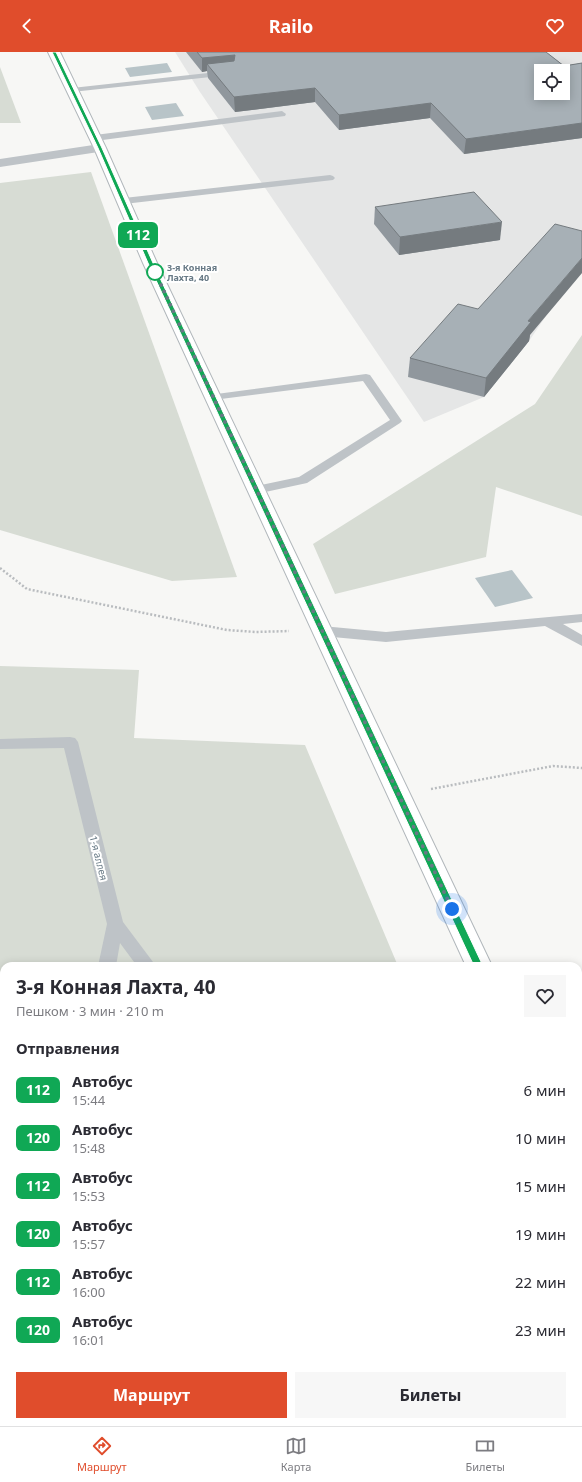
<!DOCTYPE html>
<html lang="ru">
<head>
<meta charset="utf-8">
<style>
	:root { --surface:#fff; --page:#f7f7f7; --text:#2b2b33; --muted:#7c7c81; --line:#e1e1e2; --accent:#e04d2c }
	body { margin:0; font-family:"Noto Sans",sans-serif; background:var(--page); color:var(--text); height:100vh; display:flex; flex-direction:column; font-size:15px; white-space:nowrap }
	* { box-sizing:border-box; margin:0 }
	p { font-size:13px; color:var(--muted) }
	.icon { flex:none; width:22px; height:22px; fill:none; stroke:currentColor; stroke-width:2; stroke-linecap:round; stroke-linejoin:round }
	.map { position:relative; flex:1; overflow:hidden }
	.side { position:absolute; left:0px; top:910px; width:582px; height:464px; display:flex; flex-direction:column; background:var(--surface); border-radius:12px 12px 0 0; box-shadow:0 2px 10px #0003 }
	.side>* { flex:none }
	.badge { padding:0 8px; border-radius:6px; font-size:14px; line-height:26px }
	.tools { position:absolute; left:534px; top:12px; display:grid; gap:8px }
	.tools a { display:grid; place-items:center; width:36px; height:36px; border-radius:0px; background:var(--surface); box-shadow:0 2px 10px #0003; font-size:20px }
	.you { position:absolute; width:20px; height:20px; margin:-10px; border:3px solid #fff; border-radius:50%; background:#1a73e8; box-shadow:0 0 0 6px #1a73e833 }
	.map>.badge { position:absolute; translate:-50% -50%; box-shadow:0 0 0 2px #fff }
	h2 { padding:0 16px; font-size:15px; line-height:36px }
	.round { display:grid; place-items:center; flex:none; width:42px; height:42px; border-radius:0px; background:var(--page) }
	.summary { display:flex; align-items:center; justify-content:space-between; height:68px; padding:0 16px }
	h1 { font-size:19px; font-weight:700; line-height:30px }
	.cta { display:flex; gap:8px; margin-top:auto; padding:8px 16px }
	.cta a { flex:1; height:46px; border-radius:0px; background:var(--accent); color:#fff; font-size:16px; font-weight:700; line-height:46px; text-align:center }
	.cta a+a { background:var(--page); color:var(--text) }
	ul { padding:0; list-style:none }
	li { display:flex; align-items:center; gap:12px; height:48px; padding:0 16px }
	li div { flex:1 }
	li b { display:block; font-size:15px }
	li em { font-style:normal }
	li .badge { min-width:44px; font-weight:700; text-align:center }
	header { display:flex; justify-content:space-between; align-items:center; height:52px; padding:0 16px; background:var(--accent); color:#fff; font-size:18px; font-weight:700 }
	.menu { display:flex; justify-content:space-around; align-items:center; height:56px; border-top:1px solid var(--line); background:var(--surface); font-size:11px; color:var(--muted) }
	.menu a { display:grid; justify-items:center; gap:2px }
	.menu .active { color:var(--accent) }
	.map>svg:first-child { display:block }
	.built { fill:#e5e6e6; fill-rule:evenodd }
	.green { fill:#d7dcd4 }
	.water { fill:#b8c4c8 }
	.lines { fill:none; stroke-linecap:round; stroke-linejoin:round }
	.secondary-casing { stroke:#b1b7bb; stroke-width:2 }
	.path { stroke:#b9bcbf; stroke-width:2.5; stroke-dasharray:2 2; stroke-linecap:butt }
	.service { fill:#bec3c7; fill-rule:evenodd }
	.minor { fill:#bec3c7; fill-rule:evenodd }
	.secondary { fill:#fff; fill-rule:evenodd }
	.wall { fill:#90979d }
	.shaded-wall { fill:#757b7f }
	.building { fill:#a7b0b6; stroke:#757b7f; fill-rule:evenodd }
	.line { fill:#10a855; stroke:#fff }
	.walk { stroke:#677985; stroke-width:4; stroke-dasharray:0 7.2 }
	.stop-dot { fill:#fff; stroke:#10a855; stroke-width:2 }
	.labels { text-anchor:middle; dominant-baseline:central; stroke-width:4; stroke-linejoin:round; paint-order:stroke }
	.far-stop-label { font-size:9px; font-weight:bold; fill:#677985; stroke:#fff; text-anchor:start }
	.street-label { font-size:10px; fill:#677985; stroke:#fff }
</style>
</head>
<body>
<header><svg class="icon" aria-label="back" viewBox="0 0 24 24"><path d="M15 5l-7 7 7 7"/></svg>Railo<svg class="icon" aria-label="heart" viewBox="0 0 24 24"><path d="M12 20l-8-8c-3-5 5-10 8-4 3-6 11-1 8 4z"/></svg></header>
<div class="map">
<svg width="582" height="1374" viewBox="0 0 582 1374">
	<rect width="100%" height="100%" fill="#f7f7f5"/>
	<path class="built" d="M175 0H526L532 5 550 0H582V221L546 264 529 289 484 345 424 370 200 40ZM541 19H563V41H541Z"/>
	<g class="green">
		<path d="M0 15 21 71H0Z"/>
		<path d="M91 120 237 525 172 529 0 478V131Z"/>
		<path d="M582 283V464L496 435 486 505 335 542 313 492 535 352Z"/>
		<path d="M0 614 139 618 134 686 305 693 398 914H4V1370H578V1341L582 1351V1374H0Z"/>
	</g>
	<g class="water">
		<path d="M167 11 172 20 130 25 125 16Z"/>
		<path d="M176 51 184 64 152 68 145 55Z"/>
		<path d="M512 518 533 546 495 555 475 526Z"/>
	</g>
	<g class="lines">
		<defs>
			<g id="secondary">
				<path d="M48 0H60L106 96 157 211 492 914H466L143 211 94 96Z"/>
				<path d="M578 1114 582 1115V1149L578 1148Z"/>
			</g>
		</defs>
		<use href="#secondary" class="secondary-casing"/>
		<g class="path">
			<path d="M0 516 27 537 227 578 256 580 289 579"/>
			<path d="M431 737 553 714 582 716"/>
		</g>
		<g class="service">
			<path d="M226 19 230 21 229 23 72 40 68 38 72 36Z"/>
			<path d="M282 59 286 62 285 64 95 89 91 86 95 83Z"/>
			<path d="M330 123 333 124 335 126 333 128 124 152 119 149 124 146Z"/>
			<path d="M366 322 370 323 402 369 400 371 307 431 256 442 252 441 250 438 252 435 299 425 390 368 363 329 213 348 209 347 207 345 209 343Z"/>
			<path d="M582 562V570L563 572 582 583V594L545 574 386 590 322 584 317 582 315 579 317 576 322 574 386 580Z"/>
			<path d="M70 685 75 686 78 690 123 870 156 914H137L120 891 116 914H98L107 872 64 696 0 697V687Z"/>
			<rect x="12" y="1370" width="22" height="4"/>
			<path d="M316 1370H338L339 1374H317Z"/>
		</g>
		<path class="minor" d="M100 92 105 93 106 96 105 99 0 115V107Z"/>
		<use href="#secondary" class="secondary"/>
	</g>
	<g class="wall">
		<path d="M186 0H546L564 14 582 11V86L464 102 430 66 339 78 315 50 235 60 208 26 207 19 202 20Z"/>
		<path d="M375 155 500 188 399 203 374 172Z"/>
		<path d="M530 283 529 289 484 345 408 325 410 306Z"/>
		<path d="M355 1370H436L435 1374H356Z"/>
	</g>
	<g class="shaded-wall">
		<path d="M235 3V17L207 12V19L202 20V6Z"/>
		<path d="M315 36V50L235 60 234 45Z"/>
		<path d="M431 51 430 66 339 78V63Z"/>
		<path d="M582 71V86L464 102 466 87Z"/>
		<path d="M502 170 500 188 399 203 400 185Z"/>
		<path d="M582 206V221L530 283 529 289 484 345 486 326 528 269Z"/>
	</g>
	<g class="building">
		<path d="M197 0H546L564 14 582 11V71L466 87 431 51 339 63 315 36 234 45 207 12 234 9 235 3 202 6ZM541 19H563V41H541Z"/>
		<path d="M474 140 502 170 400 185 375 155Z"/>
		<path d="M555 172 582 179V206L528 269 531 270 486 326 410 306 458 252 478 257Z"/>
		<path d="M357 1370H414L358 1373Z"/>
	</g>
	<path class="line" d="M52 0H56L102 96 153 211 483 914 482 917H475L474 914 148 211 98 96Z"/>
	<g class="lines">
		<path class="walk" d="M155 220 452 857"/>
	</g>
	<circle class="stop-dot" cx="155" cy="220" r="8"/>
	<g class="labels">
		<g class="far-stop-label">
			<text x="167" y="215">3-я Конная<tspan x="167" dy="10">Лахта, 40</tspan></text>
		</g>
		<g class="street-label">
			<text transform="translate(99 806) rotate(76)">1-я аллея</text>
		</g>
	</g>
</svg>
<div class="tools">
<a><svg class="icon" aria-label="locate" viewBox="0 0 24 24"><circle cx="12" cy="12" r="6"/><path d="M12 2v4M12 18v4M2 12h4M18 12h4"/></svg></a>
</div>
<div class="you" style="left:452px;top:857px"></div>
<b class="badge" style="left:138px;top:183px;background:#10a855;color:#fff">112</b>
<section class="side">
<div class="summary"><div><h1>3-я Конная Лахта, 40</h1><p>Пешком · 3 мин · 210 m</p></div><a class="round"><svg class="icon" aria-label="heart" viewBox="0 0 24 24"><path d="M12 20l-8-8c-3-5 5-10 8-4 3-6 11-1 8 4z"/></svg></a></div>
<h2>Отправления</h2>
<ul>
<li><span class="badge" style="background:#10a855;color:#fff">112</span><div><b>Автобус</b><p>15:44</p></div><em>6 мин</em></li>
<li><span class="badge" style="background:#10a855;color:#fff">120</span><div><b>Автобус</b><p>15:48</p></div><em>10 мин</em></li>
<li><span class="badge" style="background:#10a855;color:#fff">112</span><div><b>Автобус</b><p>15:53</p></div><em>15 мин</em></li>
<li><span class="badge" style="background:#10a855;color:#fff">120</span><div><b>Автобус</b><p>15:57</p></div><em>19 мин</em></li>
<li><span class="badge" style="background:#10a855;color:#fff">112</span><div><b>Автобус</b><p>16:00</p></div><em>22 мин</em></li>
<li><span class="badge" style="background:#10a855;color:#fff">120</span><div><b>Автобус</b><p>16:01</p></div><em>23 мин</em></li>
</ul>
<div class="cta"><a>Маршрут</a><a>Билеты</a></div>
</section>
</div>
<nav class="menu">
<a class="active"><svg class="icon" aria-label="directions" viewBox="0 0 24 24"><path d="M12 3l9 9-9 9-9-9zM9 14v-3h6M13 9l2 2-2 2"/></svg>Маршрут</a>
<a><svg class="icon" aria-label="map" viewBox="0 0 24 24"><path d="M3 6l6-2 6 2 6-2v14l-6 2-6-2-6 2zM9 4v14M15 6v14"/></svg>Карта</a>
<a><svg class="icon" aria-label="tickets" viewBox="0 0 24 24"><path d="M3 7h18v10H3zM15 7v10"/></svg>Билеты</a>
</nav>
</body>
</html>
